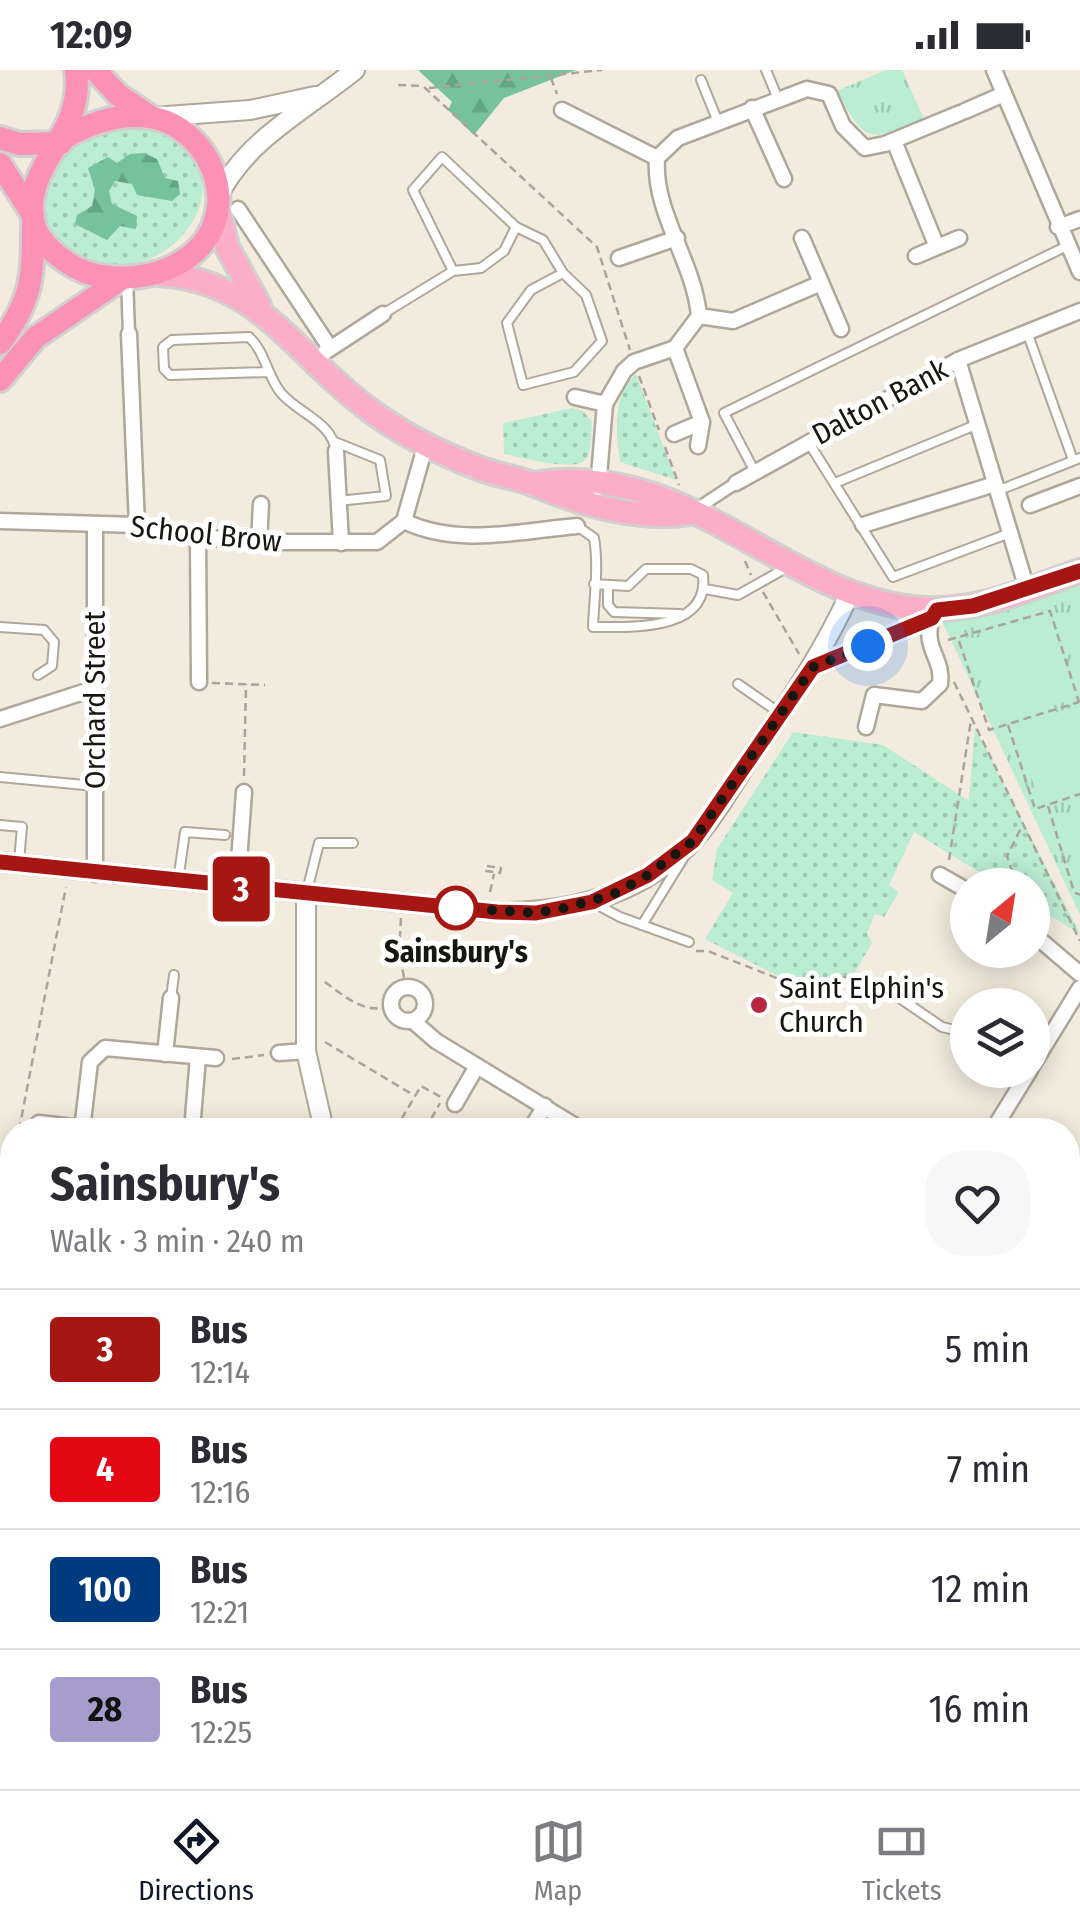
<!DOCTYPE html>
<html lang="en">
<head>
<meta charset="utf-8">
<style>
	:root { --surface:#fff; --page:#f7f7f7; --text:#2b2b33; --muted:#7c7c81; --line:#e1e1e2; --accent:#111827 }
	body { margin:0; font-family:"Fira Sans Condensed",sans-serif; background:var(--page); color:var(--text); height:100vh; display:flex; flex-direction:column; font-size:38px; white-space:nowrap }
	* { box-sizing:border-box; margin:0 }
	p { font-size:32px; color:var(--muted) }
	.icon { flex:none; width:55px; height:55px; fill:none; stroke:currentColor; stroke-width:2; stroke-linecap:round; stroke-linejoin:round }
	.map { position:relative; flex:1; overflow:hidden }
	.sheet { position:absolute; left:0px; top:1048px; width:1080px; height:672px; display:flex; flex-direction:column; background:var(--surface); border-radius:40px 40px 0 0; box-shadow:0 5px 25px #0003 }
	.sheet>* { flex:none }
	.badge { padding:0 20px; border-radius:8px; font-size:35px; line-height:65px }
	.needle { width:65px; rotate:30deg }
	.buttons { position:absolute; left:950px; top:798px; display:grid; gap:20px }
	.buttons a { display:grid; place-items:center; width:100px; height:100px; border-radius:50%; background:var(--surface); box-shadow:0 5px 25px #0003; font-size:50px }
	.you { position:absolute; width:50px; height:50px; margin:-25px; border:8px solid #fff; border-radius:50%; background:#1a73e8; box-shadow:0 0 0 15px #1a73e833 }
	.map>.badge { position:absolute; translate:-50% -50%; box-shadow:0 0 0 5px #fff }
	.round { display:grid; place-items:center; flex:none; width:105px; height:105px; border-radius:40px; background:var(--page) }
	.headline { display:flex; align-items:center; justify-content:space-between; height:170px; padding:0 50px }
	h1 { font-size:48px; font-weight:700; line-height:75px }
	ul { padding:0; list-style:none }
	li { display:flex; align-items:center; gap:30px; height:120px; padding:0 50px; border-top:2px solid var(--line) }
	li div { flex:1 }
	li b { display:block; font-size:38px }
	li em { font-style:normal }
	li .badge { min-width:110px; font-weight:700; text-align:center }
	.status { display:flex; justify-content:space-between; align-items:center; height:70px; padding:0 50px; background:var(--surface); direction:ltr }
	.status svg { height:28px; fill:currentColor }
	.tab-bar { display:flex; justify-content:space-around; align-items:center; height:140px; border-top:2px solid var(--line); background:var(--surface); font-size:28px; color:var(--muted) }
	.tab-bar a { display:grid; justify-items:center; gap:5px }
	.tab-bar .current { color:var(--accent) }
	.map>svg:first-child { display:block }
	.grass { fill:url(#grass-dots) }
	.forest { fill:url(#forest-firs) }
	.park { fill:url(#park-tufts) }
	.garden { fill:#baedd1 }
	.water { fill:#4cb5b7 }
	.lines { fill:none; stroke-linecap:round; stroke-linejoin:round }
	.service-casing { stroke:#afa89a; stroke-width:12 }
	.pedestrian-casing { stroke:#afa89a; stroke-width:15 }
	.minor-casing { stroke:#afa89a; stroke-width:19 }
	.tertiary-casing { stroke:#afa89a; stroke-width:22 }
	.primary-casing { stroke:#d1d0cf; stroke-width:28 }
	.trunk-casing { stroke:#d1d0cf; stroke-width:28 }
	.path { stroke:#aaa499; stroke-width:2.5; stroke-dasharray:8 5; stroke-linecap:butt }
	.service { stroke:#fff; stroke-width:8 }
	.pedestrian { stroke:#fff; stroke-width:10 }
	.minor { stroke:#fff; stroke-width:14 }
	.tertiary { stroke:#fff; stroke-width:18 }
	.primary { stroke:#fcadc8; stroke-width:22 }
	.trunk { stroke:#fb92b6; stroke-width:22 }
	.line-casing { stroke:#fff; stroke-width:22 }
	.line { stroke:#a61612; stroke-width:15 }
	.walk { stroke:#181611; stroke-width:10; stroke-dasharray:0 18 }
	.stop-dot { fill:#fff; stroke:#a61612; stroke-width:5 }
	.poi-dot { fill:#b82741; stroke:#fff; stroke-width:4 }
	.labels { text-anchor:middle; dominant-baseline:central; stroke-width:10; stroke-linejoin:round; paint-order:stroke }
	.street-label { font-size:30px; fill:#181611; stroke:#fff }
	.stop-label { font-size:30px; font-weight:bold; fill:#181611; stroke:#fff }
	.poi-label { font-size:30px; fill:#181611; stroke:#fff; text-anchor:start }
</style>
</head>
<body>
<div class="status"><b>12:09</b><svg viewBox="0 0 49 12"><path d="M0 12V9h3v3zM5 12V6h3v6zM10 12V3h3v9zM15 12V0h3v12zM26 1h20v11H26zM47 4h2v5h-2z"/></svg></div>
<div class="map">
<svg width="1080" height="1719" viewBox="0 0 1080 1719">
	<defs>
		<pattern id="grass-dots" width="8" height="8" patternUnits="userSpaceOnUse" patternTransform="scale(2.5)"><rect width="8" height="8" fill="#baedd1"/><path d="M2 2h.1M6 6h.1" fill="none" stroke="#9fcab2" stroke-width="1.8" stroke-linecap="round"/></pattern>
		<pattern id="forest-firs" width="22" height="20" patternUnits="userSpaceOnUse" patternTransform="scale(2.5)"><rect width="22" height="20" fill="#75c29b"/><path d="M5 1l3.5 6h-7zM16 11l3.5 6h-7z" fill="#64a684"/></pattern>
		<pattern id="park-tufts" width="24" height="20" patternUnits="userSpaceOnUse" patternTransform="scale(2.5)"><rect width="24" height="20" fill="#baedd1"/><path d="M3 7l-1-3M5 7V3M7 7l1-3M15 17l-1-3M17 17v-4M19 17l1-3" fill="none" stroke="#9fcab2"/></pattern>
	</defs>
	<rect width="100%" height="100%" fill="#f3ebdd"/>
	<g class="grass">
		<path d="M154 57C276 112 139 254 59 170 22 131 59 78 101 62 118 56 136 57 154 57Z"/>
		<path d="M636 304 676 410 620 392C616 363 612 326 636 304Z"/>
		<path d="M572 338 583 341 592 352C591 362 592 384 584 391 574 401 517 388 504 383L503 353Z"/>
		<path d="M975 657 1080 864 1033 835 1032 815H1000L914 762 889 815 899 822 884 847 875 844 867 863 872 873 855 902 815 920 790 912 705 869 733 823 712 810 717 779 793 662 883 675 969 731Z"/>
	</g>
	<g class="forest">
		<path d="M418 0H576L504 28 474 65 448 40 452 32Z"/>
		<path d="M144 83 157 89 165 108 178 111 180 124 172 131 137 125 132 114 115 111 109 121 112 134 137 146 136 159 120 156 107 170 75 154 77 145 92 136 95 120 88 98 108 87 117 93 130 84Z"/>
	</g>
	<g class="park">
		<path d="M886 0H902L924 49C869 72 866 75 837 21Z"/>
		<path d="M1080 492V845L937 540Z"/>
	</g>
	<g class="garden">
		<path d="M1051 544 1078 626 995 653 968 571Z"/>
		<path d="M1080 635V721L1040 734 1015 656Z"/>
	</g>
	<path class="water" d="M1068 1652 1080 1660V1719H502L513 1708H1068Z"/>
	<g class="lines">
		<defs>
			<g id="service">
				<path d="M766 0 778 29"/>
				<path d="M701 10 718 52"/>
				<path d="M516 157 543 170 563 203 586 225 602 271 574 302 523 315 507 253 531 220 563 203"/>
				<path d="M383 244 453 201 481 198 504 181 516 157 442 87 413 120 453 201"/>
				<path d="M1027 262 1073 390"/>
				<path d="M268 302 170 305 164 299 163 277 172 270 249 267C265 281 267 306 281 323 299 344 331 351 336 381"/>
				<path d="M807 370 893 507 1010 463"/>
				<path d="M335 372 380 390 386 426 338 431"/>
				<path d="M755 402 724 343 1069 175"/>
				<path d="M835 413 978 354"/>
				<path d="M997 421 1080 388"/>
				<path d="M577 456 594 468C599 497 594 528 593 557 630 557 710 562 703 505L691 499H646L628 516 594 514"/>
				<path d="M608 515V535L614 542 680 544"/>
				<path d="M705 519 738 525 786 498"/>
				<path d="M0 557 44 560 54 572 52 596 38 605"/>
				<path d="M738 614 781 644"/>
				<path d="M0 707 95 716"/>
				<path d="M0 755 22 757 19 791"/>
				<path d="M178 811 185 762 225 765"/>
				<path d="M307 821 319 773H353"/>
				<path d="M592 832 620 847 689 872"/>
				<path d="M642 855 687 782"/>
				<path d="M882 916 942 957 968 963"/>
				<path d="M171 928 174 905"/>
				<path d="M1000 1049 1019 1060"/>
				<path d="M0 1198 12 1200"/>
				<path d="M1068 1203 1080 1202"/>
				<path d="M1068 1297 1080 1296"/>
				<path d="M0 1303 12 1305"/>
				<path d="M0 1423 12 1425"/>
				<path d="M0 1467 12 1474"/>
				<path d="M1068 1594 1080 1602"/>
				<path d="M0 1621 12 1629"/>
				<path d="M1068 1632 1080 1611"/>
			</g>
			<g id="pedestrian">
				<path d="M127 207 129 264"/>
				<path d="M695 440 736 413"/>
			</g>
			<g id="minor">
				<path d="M994 0 1080 202"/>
				<path d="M752 38 784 109"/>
				<path d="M562 40 657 88"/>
				<path d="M965 41 1004 24"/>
				<path d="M894 71 937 177"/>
				<path d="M238 139 330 278"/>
				<path d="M1058 157 1080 149"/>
				<path d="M802 168 841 259"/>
				<path d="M916 186 959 168"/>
				<path d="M619 188 677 168"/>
				<path d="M699 246 733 251 821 213"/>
				<path d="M129 264 137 455"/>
				<path d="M675 278 702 352"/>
				<path d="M325 282 383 244"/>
				<path d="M958 290 1027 519"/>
				<path d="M575 327 605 334 624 301 634 292 675 278 699 246C694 191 653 143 657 88L678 68 807 19 829 24 843 56 865 78 885 74 960 43"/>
				<path d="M674 364 702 352 698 376"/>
				<path d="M336 381 341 473"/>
				<path d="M736 413 958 290 1080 241"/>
				<path d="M598 418 605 334"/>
				<path d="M1030 435 1080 416"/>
				<path d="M0 451 137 455 198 467 259 472H377L404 451 425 377"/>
				<path d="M404 451C457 477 520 461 577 456"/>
				<path d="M863 455 995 414"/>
				<path d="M198 467 199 612"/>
				<path d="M259 472 261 434"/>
				<path d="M0 649 93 619"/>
				<path d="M866 657 874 625 922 631 940 614C944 588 922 579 932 548"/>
				<path d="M95 804V456"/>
				<path d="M940 805 968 821"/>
				<path d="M237 819 244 722"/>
				<path d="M1032 863 1080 904"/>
				<circle cx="408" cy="934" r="17"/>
				<path d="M413 951 436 971 582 1060"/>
				<path d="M279 983 306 981"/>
				<path d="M165 984 171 928"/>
				<path d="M1032 996 1080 918"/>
				<path d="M455 1034 477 996"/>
				<path d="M39 1053 82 1058"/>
				<path d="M82 1060 90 992 105 978 216 988"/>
				<path d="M192 1060 198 987"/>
				<path d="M530 1060 545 1036"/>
				<path d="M993 1060 1030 1000"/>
				<path d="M0 1103 12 1105"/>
				<path d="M0 1253 12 1255"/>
				<path d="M0 1356 12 1358"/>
				<path d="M0 1550 12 1558"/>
				<path d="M1068 1632 1080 1640"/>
				<path d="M153 1719 158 1708"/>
			</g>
			<g id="tertiary">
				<path d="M153 47 250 40 315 26"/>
				<path d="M218 127C245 70 307 39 355 0"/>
				<path d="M813 597 932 548 937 540"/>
				<path d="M0 792 497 842C569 843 640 825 692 772 717 745 736 708 757 678 793 627 825 578 851 521"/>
				<path d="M306 825V981L324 1060"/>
				<path d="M1068 1106 1080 1105"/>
			</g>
			<g id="primary">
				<path d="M218 138 227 177 259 235"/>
				<path d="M159 204C254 210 289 276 358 331 396 362 438 383 484 400 501 406 519 408 535 415 581 434 639 451 690 443"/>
				<path d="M534 414C689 387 786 531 925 539 978 542 1031 518 1080 501"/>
			</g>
			<g id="trunk">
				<path d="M95 0 118 25 148 45"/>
				<path d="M0 68 20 74 61 73"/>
				<path d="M64 68C110 42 165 32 201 79 213 95 220 116 218 136 212 198 135 219 85 202 65 194 36 172 33 150 24 91 85 66 76 0"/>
				<path d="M0 94 33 145"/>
				<path d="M0 273C32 230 33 208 33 156"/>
				<path d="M0 310 35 268 123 208"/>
			</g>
		</defs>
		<use href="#service" class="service-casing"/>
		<use href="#pedestrian" class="pedestrian-casing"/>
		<use href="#minor" class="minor-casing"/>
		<use href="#tertiary" class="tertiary-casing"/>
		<use href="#primary" class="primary-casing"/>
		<use href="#trunk" class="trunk-casing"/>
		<g class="path">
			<path d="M551 8 557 24"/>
			<path d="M398 15 422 16"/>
			<path d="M424 17 597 177 630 280"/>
			<path d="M429 18 602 0"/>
			<path d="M639 306 659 360"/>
			<path d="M665 377 679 415"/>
			<path d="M745 491 751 505"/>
			<path d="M763 522 799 584"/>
			<path d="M948 570 1050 541 1079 632"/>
			<path d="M959 571 989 660 1079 632"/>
			<path d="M954 612 1080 871"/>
			<path d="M212 613 265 615"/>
			<path d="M1008 655 1035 739 1080 724"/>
			<path d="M244 706 246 614"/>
			<path d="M1048 736 1074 822 1080 825"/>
			<path d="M949 790 971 650"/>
			<path d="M487 796 501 798 500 803 486 801Z"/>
			<path d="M1017 815 1007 786 1022 756"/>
			<path d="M490 822 494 804"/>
			<path d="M401 848 399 883 406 917"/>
			<path d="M696 881H708L812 922C834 910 845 901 869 911"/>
			<path d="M325 912C345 927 364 944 391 937"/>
			<path d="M325 972 415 1026"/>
			<path d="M232 989 264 985"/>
			<path d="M19 1060 66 817"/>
			<path d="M395 1060 421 1016 441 1027"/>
			<path d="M425 1060 440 1033"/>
			<path d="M328 1719 396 1708"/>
			<path d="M485 1719 497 1708"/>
		</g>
		<use href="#service" class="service"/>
		<use href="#pedestrian" class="pedestrian"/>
		<use href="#minor" class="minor"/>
		<use href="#tertiary" class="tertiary"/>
		<use href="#primary" class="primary"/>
		<use href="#trunk" class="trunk"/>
	</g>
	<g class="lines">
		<defs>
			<path id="line" d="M0 792 497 842 536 843 592 832 648 805 693 771 813 597 932 548 937 540 973 536 1080 501"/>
		</defs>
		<use href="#line" class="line-casing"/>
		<use href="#line" class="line"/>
		<path class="walk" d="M456 838 536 843 565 838 612 825 648 805 693 771 813 597 868 576"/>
	</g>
	<circle class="stop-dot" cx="456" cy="838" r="20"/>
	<circle class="poi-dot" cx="759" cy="935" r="10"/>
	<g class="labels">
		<g class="street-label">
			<text transform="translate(880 332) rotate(-28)">Dalton Bank</text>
			<text transform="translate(206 464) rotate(6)">School Brow</text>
			<text transform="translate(95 630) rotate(-90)">Orchard Street</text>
		</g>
		<g class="stop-label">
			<text x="456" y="882">Sainsbury's</text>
		</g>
		<g class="poi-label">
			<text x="779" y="918">Saint Elphin's<tspan x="779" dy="34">Church</tspan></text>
		</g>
	</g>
</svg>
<div class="buttons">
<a><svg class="needle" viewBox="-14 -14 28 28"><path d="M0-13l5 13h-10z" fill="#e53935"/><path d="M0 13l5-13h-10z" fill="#7c7c81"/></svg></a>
<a><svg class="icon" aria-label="layers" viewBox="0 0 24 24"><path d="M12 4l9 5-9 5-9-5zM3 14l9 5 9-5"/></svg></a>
</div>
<div class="you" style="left:868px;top:576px"></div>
<b class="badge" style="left:241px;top:819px;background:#a61612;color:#fff">3</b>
<section class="sheet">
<div class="headline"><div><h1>Sainsbury's</h1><p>Walk · 3 min · 240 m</p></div><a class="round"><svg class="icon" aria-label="heart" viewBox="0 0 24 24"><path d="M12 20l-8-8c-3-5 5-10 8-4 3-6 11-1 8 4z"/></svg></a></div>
<ul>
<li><span class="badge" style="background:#a61612;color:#fff">3</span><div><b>Bus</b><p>12:14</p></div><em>5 min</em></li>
<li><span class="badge" style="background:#e30613;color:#fff">4</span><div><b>Bus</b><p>12:16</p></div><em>7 min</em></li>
<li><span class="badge" style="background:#003b80;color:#fff">100</span><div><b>Bus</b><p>12:21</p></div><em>12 min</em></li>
<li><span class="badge" style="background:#a69dcd;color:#111">28</span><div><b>Bus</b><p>12:25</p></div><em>16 min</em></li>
</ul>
</section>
</div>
<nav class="tab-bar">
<a class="current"><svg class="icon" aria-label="directions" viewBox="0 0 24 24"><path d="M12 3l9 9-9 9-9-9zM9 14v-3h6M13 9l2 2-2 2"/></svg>Directions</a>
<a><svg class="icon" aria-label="map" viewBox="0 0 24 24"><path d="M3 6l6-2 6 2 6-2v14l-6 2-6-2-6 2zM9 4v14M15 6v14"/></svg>Map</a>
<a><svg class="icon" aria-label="tickets" viewBox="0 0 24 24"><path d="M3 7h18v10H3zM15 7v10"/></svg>Tickets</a>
</nav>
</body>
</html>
